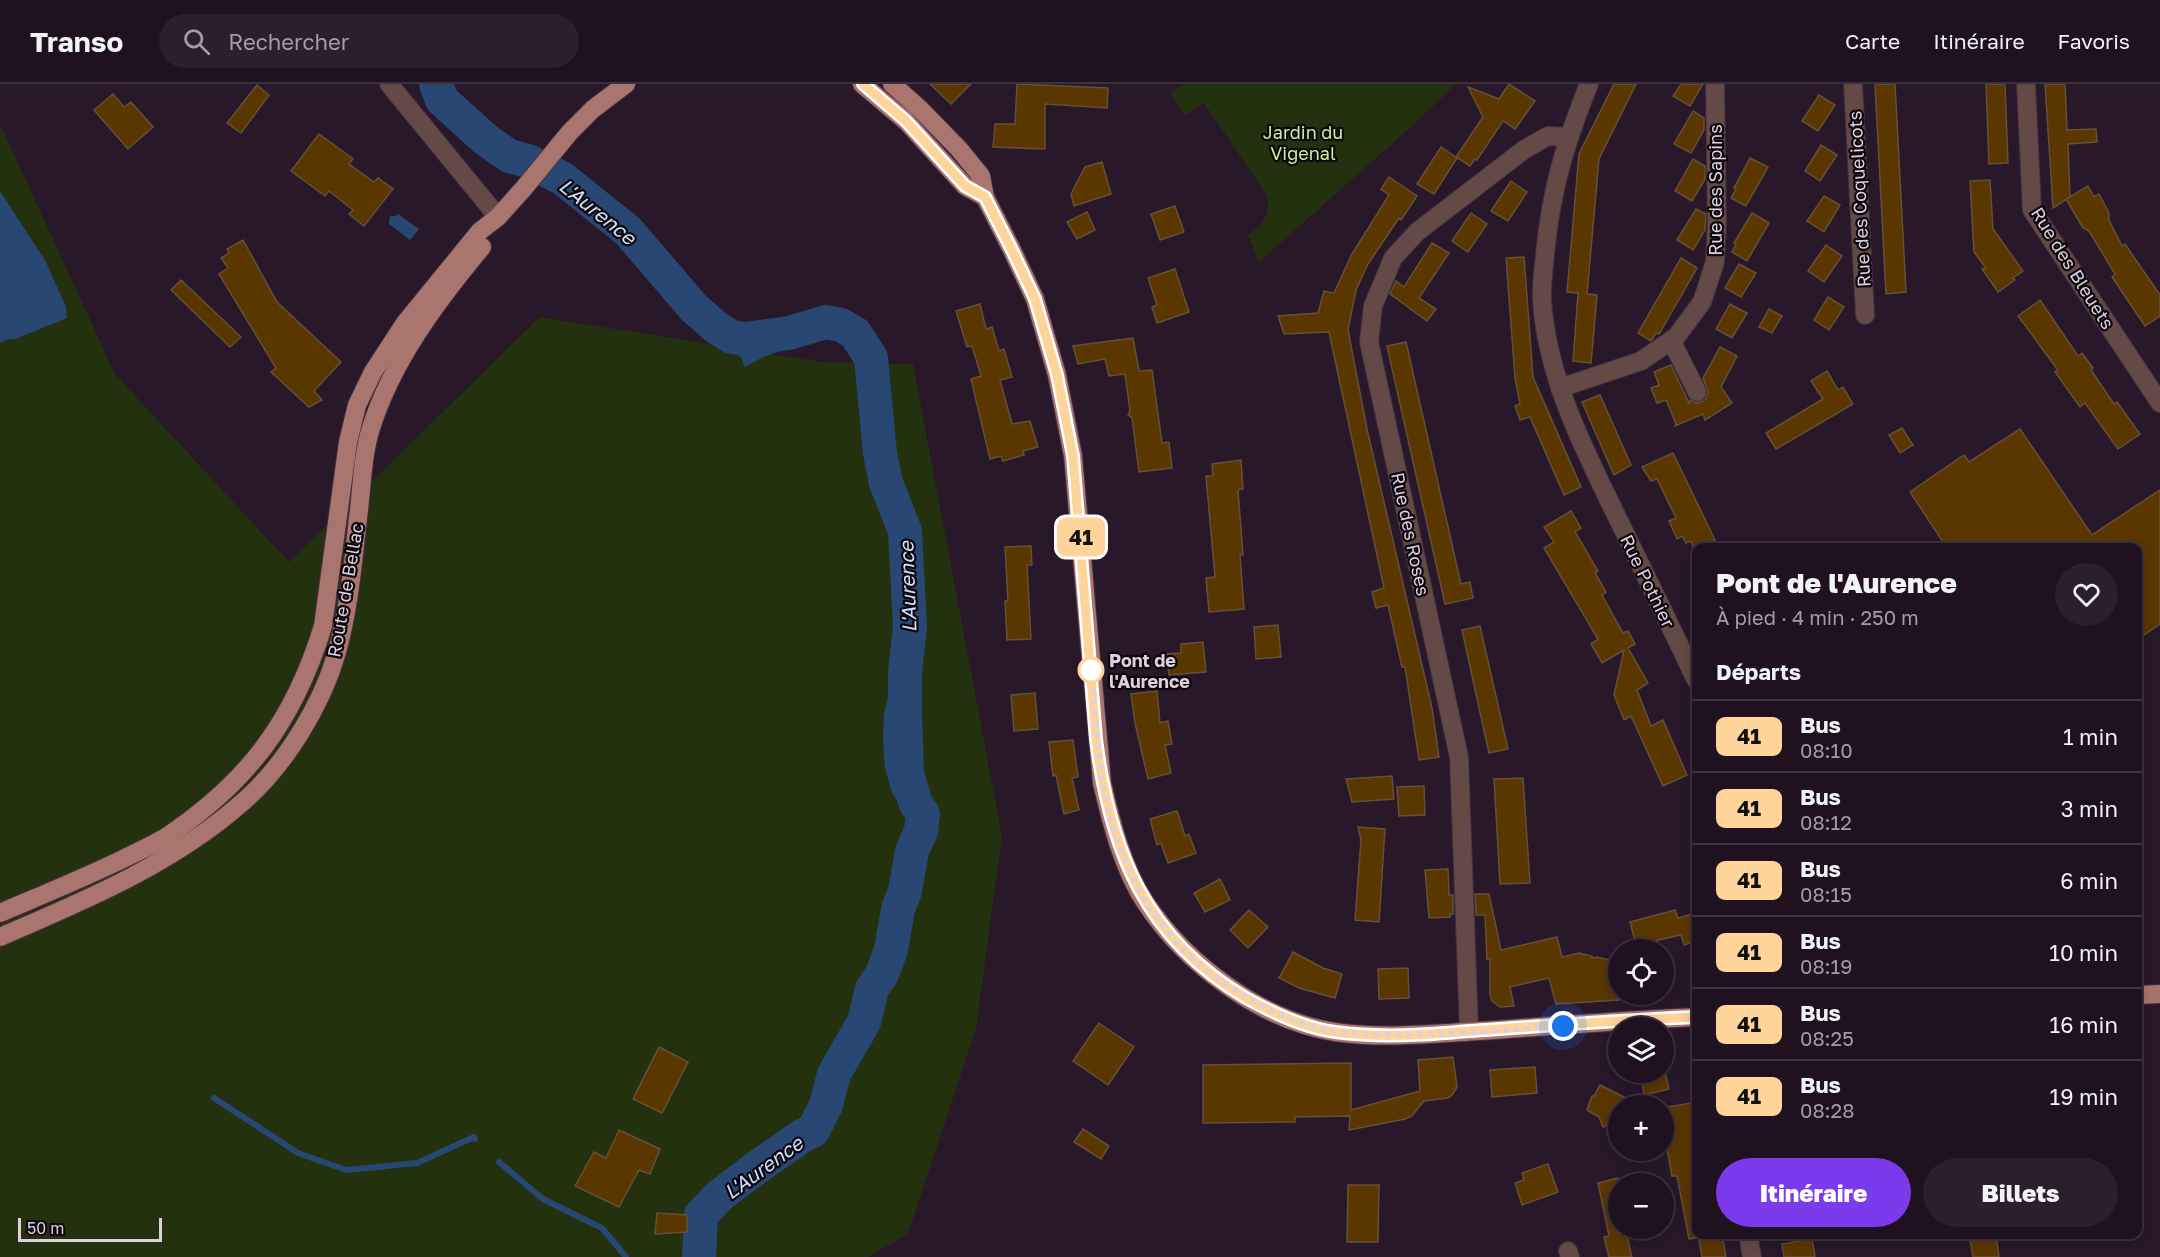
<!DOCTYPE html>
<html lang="fr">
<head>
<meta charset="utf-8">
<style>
	:root { --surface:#1f1120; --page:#2c1f2d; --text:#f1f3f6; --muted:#a19da5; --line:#3c313e; --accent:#7c3aed }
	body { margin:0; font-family:"Golos Text",sans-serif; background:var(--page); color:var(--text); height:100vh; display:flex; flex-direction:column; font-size:22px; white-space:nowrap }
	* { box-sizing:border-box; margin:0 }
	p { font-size:20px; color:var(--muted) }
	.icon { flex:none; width:33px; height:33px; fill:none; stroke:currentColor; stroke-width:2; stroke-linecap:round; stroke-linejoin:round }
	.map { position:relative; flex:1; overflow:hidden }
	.sheet { position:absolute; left:1692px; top:459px; width:450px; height:696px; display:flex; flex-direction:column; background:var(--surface); border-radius:12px; box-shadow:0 3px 15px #0003,0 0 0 2px var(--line) }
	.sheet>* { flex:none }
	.badge { padding:0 12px; border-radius:9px; font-size:21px; line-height:39px }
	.buttons { position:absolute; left:1608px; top:855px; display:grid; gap:12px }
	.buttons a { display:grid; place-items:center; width:66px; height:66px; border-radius:50%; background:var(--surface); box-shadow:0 3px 15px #0003,0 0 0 2px var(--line); font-size:30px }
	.scale { position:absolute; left:18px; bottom:15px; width:144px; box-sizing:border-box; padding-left:6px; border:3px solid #ded1dd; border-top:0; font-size:16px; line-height:21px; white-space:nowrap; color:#ded1dd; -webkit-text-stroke:4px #0d060d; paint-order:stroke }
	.you { position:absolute; width:30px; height:30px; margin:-15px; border:4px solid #fff; border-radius:50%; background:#1a73e8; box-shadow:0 0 0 9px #1a73e833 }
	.map>.badge { position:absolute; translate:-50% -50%; box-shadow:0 0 0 3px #fff }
	h2 { padding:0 24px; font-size:22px; line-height:54px }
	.round { display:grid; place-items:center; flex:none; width:63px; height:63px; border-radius:32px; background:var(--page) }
	.head { display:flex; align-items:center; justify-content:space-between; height:102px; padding:0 24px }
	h1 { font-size:28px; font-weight:800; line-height:45px }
	.button { display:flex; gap:12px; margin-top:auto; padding:12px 24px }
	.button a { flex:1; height:69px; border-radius:36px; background:var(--accent); color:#fff; font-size:24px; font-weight:800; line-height:69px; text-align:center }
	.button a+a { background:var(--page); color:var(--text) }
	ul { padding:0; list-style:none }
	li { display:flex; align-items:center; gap:18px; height:72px; padding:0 24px; border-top:2px solid var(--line) }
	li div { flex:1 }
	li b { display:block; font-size:22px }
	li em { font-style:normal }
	li .badge { min-width:66px; font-weight:700; text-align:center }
	header { display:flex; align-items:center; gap:36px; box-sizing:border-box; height:84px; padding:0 30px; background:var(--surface); border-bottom:2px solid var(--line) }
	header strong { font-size:28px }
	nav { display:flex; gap:33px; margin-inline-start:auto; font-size:21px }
	.search { width:420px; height:54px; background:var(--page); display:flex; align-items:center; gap:15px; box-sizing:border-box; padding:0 21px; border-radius:33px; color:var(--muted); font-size:22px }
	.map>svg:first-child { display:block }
	.green { fill:#24310e }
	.water { fill:#284772 }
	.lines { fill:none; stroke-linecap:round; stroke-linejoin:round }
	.stream { stroke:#284772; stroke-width:6 }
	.river { stroke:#284772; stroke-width:34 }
	.building { fill:#5b3700; stroke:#645039; stroke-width:1.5 }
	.street-casing { stroke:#423143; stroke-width:20 }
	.primary-casing { stroke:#423143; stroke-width:20 }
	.street { stroke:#644a47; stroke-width:18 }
	.primary { stroke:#aa756e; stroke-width:18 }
	.line-casing { stroke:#fff; stroke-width:14 }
	.line { stroke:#ffd49a; stroke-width:9 }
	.walk { stroke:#ded1dd; stroke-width:6; stroke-dasharray:0 10.8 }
	.stop-dot { fill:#fff; stroke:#ffd49a; stroke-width:3 }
	.labels { text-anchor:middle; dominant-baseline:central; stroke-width:4.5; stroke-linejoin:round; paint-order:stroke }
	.park-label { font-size:18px; fill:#cdee9d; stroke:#0d060d }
	.street-label { font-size:18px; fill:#ded1dd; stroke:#0d060d }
	.stop-label { font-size:18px; font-weight:bold; fill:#ded1dd; stroke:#0d060d; text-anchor:start }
	.water-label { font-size:20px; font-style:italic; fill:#cbe0fc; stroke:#0d060d }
</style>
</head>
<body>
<header>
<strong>Transo</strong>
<div class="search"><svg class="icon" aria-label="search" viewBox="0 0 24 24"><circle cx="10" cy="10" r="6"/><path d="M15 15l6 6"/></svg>Rechercher</div>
<nav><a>Carte</a><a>Itinéraire</a><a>Favoris</a></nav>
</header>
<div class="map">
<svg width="2160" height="1173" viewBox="0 0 2160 1173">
	<rect width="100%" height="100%" fill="#29172a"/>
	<g class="green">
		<path d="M1185 0H1456L1412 42 1259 178 1248 151C1263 140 1270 132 1268 113L1204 19 1185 31 1170 9Z"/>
		<path d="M0 40 115 290 289 478 540 233 822 278 913 280 1002 752 976 945 908 1150 868 1173H0Z"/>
	</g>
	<g class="water">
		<path d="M427 0H436L442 16 485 55 509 72 528 77 519 88 487 69 458 45 451 33 433 14Z"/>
		<path d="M559 93 628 147 694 224 717 244 732 253 745 255 789 249 826 238 841 241 855 249 871 274 880 370 886 399 905 447 910 543 905 588V627L907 690 916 720 923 730 921 747 912 767 905 807 898 825 891 866 882 890 872 905 864 938 834 990 826 1021 813 1047 802 1052 756 1084 719 1112 701 1131 699 1173H686L692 1122 719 1099 763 1072 798 1045 809 1032 819 1007 825 984 854 942 860 911 873 891 890 819 901 791 905 764 913 740 892 709 885 684 883 656 884 631 894 585 893 567 899 540 897 538 894 465 890 441 870 404 869 359 863 275 852 259 835 250 824 248 807 258 763 273 745 283 740 272 720 263 673 215 658 194 614 148 583 123 552 101Z"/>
		<path d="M0 107 46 178 66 223 67 234 15 255H8L0 259Z"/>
		<path d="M398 130 419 145 410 156 389 140 390 132H396Z"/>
	</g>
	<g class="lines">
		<g class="stream">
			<path d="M214 1014 298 1069 346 1086 417 1079 474 1053 475 1055"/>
			<path d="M499 1078 543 1115 602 1144 626 1173"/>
		</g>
		<path class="river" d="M436 0 442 16 485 55 509 72 528 77 562 94 628 147 694 224 717 244 732 253 745 255 789 249 826 238 841 241 855 249 871 274 880 369 886 399 905 447 910 543 905 588V627L907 690 916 720 923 730 921 747 912 767 905 807 898 825 891 866 882 890 872 905 864 938 834 990 826 1021 813 1047 802 1052 756 1084 719 1112 701 1131 699 1173"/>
	</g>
	<g class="building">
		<path d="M930 0H971L951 20Z"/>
		<path d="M1017 0 1108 4 1107 24 1045 20V65L993 63 995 40H1015Z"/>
		<path d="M1509 0 1535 17 1515 45 1503 37 1477 76 1475 75 1470 82 1456 73 1483 33 1468 3 1499 15Z"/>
		<path d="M1614 0H1636L1599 75 1587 210 1597 211 1591 279 1573 277 1578 209 1567 208 1579 70Z"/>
		<path d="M1681 0H1703L1690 22 1673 12Z"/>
		<path d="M1875 0H1895L1906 208 1886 210Z"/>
		<path d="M1986 0H2005L2008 79 1989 80Z"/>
		<path d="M2045 0H2065L2067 46 2096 45 2097 58 2068 60 2070 113 2053 124Z"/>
		<path d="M257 1 269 11 241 49 227 39Z"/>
		<path d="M113 10 124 23 131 18 153 43 128 65 94 26Z"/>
		<path d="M1819 11 1835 21 1818 47 1802 37Z"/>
		<path d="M1693 27 1704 34V46L1691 69 1674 60Z"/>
		<path d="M319 50 353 75 349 80 374 98 378 94 393 105 364 142 349 130 353 126 329 107 325 112 291 87Z"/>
		<path d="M1821 61 1837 71 1820 97 1805 87Z"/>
		<path d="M1441 63 1457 74 1434 110 1417 100Z"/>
		<path d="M1750 74 1768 83 1746 122 1731 114 1736 105 1734 104Z"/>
		<path d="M1693 75 1705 82V95L1692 117 1675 107Z"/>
		<path d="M1102 78 1111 110 1074 122 1071 110 1085 83Z"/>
		<path d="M1389 93 1417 112 1401 136 1399 134 1368 180 1356 206 1348 246 1367 345 1432 624 1439 673 1419 676 1405 583H1402L1388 521 1376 524 1372 508 1384 504 1329 248 1284 250 1278 232 1318 229 1324 207 1334 209 1352 170 1389 111 1381 105Z"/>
		<path d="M1990 96 1993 145 2023 187 2013 194 2015 196 1998 208 1982 185 1986 184 1974 168 1970 97Z"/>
		<path d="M1511 97 1527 108 1508 137 1491 127Z"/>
		<path d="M2088 102 2094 113 2099 110 2109 129V136L2122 162 2125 160 2160 211V232L2145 242 2112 193 2115 190 2089 147 2083 144 2066 115Z"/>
		<path d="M1824 112 1840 121 1824 148 1807 137Z"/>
		<path d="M1175 122 1184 148 1160 156 1151 130Z"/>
		<path d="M1696 125 1706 130 1705 146 1693 166 1677 156Z"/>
		<path d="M1087 128 1095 146 1077 155 1067 138Z"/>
		<path d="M1471 129 1487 140 1468 168 1452 157Z"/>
		<path d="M1752 129 1769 139 1747 177 1732 168 1736 160 1734 159Z"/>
		<path d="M243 156 277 218 341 278 314 307 322 316 309 323 271 288 276 284 219 190 228 184 221 174 229 169 227 165Z"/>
		<path d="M1432 159 1449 169 1419 214 1436 225 1427 237 1390 210 1396 197 1404 203Z"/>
		<path d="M1826 161 1842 172 1824 198 1808 187Z"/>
		<path d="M1524 173 1533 293 1581 403 1564 411 1530 333 1520 336 1515 322 1520 320 1515 294 1506 174Z"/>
		<path d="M1681 174 1697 184 1659 250 1656 249 1651 257 1638 249Z"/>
		<path d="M1739 180 1756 189 1741 213 1725 204Z"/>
		<path d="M1175 185 1189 228 1157 239 1152 223 1157 221 1148 194Z"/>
		<path d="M181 196 241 253 230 263 171 206Z"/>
		<path d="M1828 213 1844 223 1829 246 1814 236Z"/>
		<path d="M2040 216 2078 272 2082 269 2093 284 2091 286 2114 320 2117 318 2140 350 2118 365 2085 319 2080 323 2055 288 2058 286 2018 232Z"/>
		<path d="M980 220 986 245 992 243 999 267 1004 265 1012 293 1000 296 1012 340 1030 337 1038 363 1023 367 1024 371 1003 377 1001 372 990 375 971 295 981 292 972 262 967 263 956 227Z"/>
		<path d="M1730 220 1747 229 1732 254 1716 245Z"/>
		<path d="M1769 225 1782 232 1772 249 1759 243Z"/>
		<path d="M1133 254 1139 287 1152 286 1162 359 1169 358 1172 384 1139 388 1132 334 1128 331 1130 327 1125 290 1109 292 1105 275 1078 280 1073 262Z"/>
		<path d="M1406 258 1461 500 1470 498 1473 514 1445 520 1387 262Z"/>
		<path d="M1720 263 1737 272 1721 303 1732 319 1705 336 1703 330 1675 342 1676 340 1666 316 1657 319 1651 304 1659 301 1654 288 1671 281 1689 319 1690 316 1696 319 1701 318 1706 315 1708 308 1703 294Z"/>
		<path d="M1827 287 1838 306 1843 303 1853 320 1776 365 1766 349 1823 315 1811 297Z"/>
		<path d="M1600 311 1631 381 1614 391 1582 318Z"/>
		<path d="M1902 344 1913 361 1900 369 1889 351Z"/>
		<path d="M2020 345 2092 451 2160 406V540L2138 555V464H1947L1910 408 1964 371 1969 378Z"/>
		<path d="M1673 369 1715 456 1694 465 1691 457 1686 459 1682 452 1677 455 1669 437 1676 434 1657 395 1651 397 1642 383Z"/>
		<path d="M1241 376 1243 405 1238 406 1243 471H1240L1244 525 1209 528 1206 494 1215 493 1206 392H1213L1212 380Z"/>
		<path d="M1571 427 1581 444 1575 448 1598 487 1595 489 1606 508 1602 511 1623 549 1628 547 1635 560 1628 564 1648 599 1637 606 1651 642 1663 636 1687 691 1663 702 1631 632 1624 636 1614 611 1624 566 1602 579 1591 560 1598 555 1544 464 1554 458 1544 443Z"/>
		<path d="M1031 462 1032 481H1027L1031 555 1007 556 1005 517H1008L1005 463Z"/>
		<path d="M1278 541 1281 573 1256 575 1254 543Z"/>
		<path d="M1480 542 1508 665 1489 669 1462 546Z"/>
		<path d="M1203 558 1206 588 1169 591 1167 570 1181 569V560Z"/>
		<path d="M1157 607 1160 639 1168 637 1172 660 1165 661 1171 689 1148 695 1135 639 1131 610Z"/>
		<path d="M1035 609 1038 645 1014 647 1011 611Z"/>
		<path d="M1073 656 1078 693 1072 694 1079 726 1064 730 1056 691 1053 692 1049 658Z"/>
		<path d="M1392 692 1394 715 1352 718 1346 695Z"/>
		<path d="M1523 694 1530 799 1500 800 1494 695Z"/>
		<path d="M1424 702 1425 731 1399 732 1397 703Z"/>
		<path d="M1177 727 1185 752 1189 750 1196 769 1168 779 1161 759 1157 761 1150 735Z"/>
		<path d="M1358 743 1385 745 1379 838 1355 836 1361 756Z"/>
		<path d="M1448 785 1449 811H1453V830H1450V833L1429 834 1425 786Z"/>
		<path d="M1220 795 1230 816 1205 828 1194 809Z"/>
		<path d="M1475 810H1489L1501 866 1557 853 1562 873 1579 869 1592 872V874L1597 873 1618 878V894L1613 895 1619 916 1556 920 1549 894 1510 903 1514 922 1500 923 1492 917 1490 911V875H1487L1485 831H1476Z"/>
		<path d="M1249 826 1268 843 1248 864 1230 846Z"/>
		<path d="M1675 826 1678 834 1696 829V857L1684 861 1681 851 1636 861 1630 838Z"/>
		<path d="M1293 868 1323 884 1342 890 1335 914 1299 904 1279 894Z"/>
		<path d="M1408 884 1409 914 1379 915 1378 885Z"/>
		<path d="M1099 939 1134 963 1108 1001 1073 977Z"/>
		<path d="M659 963 688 978 662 1029 633 1015Z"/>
		<path d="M1453 973 1457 1003 1452 1011 1448 1014 1424 1017 1412 1032 1405 1035 1349 1046 1350 1032 1295 1033V1038L1203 1039V981L1351 979V1026L1420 1007 1418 976Z"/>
		<path d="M1535 983 1537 1009 1492 1013 1490 986Z"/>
		<path d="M1641 988H1665L1669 1005 1644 1011Z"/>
		<path d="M1600 1001 1642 1022H1618V1038L1603 1043 1599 1033 1587 1026 1592 1012H1594Z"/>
		<path d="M1691 1019 1696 1051V1154L1689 1155 1677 1092H1672L1666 1059 1673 1058 1667 1023Z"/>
		<path d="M1083 1045 1109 1062 1101 1075 1074 1058Z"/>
		<path d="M619 1046 660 1065 650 1090 639 1086 619 1123 575 1102 594 1068 606 1074Z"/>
		<path d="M1548 1080 1558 1108 1522 1121 1515 1099 1524 1096 1522 1089Z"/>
		<path d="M1618 1094V1149L1626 1148 1632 1173H1609L1604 1153 1609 1152 1598 1099Z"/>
		<path d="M1348 1101H1379L1378 1158H1347Z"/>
		<path d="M657 1129 687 1131V1148L655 1150Z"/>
		<path d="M1698 1150H1722L1726 1173H1702Z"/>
		<path d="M1969 1150H1996L1999 1173H1973Z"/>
		<path d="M1812 1155 1815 1173H1784L1782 1160Z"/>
	</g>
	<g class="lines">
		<defs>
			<g id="street">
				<path d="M389 0 498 133"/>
				<path d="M1589 0C1565 60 1551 106 1545 170 1544 185 1541 201 1542 216 1547 295 1585 367 1619 437 1645 490 1671 543 1696 596"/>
				<path d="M1853 0 1865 231"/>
				<path d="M2026 0 2032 126 2160 319"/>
				<path d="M1671 256 1697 308"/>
				<path d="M1560 304 1641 277 1676 253 1702 218 1715 178 1717 138 1715 0"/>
				<path d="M1469 947 1459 673 1369 258 1373 222 1393 174 1417 148 1525 65 1548 52 1568 53"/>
				<path d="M1748 1150 1752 1173"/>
				<path d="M1568 1167 1570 1173"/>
			</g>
			<g id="primary">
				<path d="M862 0 906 37 965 102 985 113 1012 166 1035 215 1057 291 1073 372 1102 699C1111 738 1123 785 1145 818 1185 879 1261 937 1335 948 1382 955 1431 950 1479 947 1552 942 1624 936 1696 933"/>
				<path d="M892 0 920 25 959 65 981 92 985 113"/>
				<path d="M0 829C42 811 84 794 125 774 139 767 153 761 166 753 248 698 294 637 323 542L348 358 357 321 373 288 405 239 480 147 498 133 524 104 570 48 593 25 626 0"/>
				<path d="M0 853C86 816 173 780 244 717 285 681 322 621 337 568 349 525 353 479 358 434 362 405 362 372 371 344 392 277 437 217 482 163"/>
				<path d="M2138 911 2160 910"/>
			</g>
		</defs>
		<use href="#street" class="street-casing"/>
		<use href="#primary" class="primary-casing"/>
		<use href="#street" class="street"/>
		<use href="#primary" class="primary"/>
	</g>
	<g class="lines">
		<defs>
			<path id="line" d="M863 0 906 37 965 102 985 113 1012 166 1035 215 1057 291 1073 372 1096 655C1110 767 1145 854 1246 914 1273 929 1304 944 1335 948 1380 954 1425 951 1470 947 1545 942 1621 936 1696 933"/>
		</defs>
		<use href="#line" class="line-casing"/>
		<use href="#line" class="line"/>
		<path class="walk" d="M1091 586 1102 699 1111 739 1121 768 1144 817 1181 864 1211 890 1260 921 1296 937 1333 948 1377 951 1448 950 1563 942"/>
	</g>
	<circle class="stop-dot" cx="1091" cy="586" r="12"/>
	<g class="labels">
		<g class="park-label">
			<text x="1303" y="48">Jardin du<tspan x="1303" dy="21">Vigenal</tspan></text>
		</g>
		<g class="street-label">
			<text transform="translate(1715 106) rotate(-90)">Rue des Sapins</text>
			<text transform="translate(1859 115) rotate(-93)">Rue des Coquelicots</text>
			<text transform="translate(2073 184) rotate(58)">Rue des Bleuets</text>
			<text transform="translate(1411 450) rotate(78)">Rue des Roses</text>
			<text transform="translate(1648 497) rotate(64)">Rue Pothier</text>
			<text transform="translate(345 506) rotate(-80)">Route de Bellac</text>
		</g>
		<g class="stop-label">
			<text x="1109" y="576">Pont de<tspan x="1109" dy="21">l'Aurence</tspan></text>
		</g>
		<g class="water-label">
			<text transform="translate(598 127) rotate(39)">L'Aurence</text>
			<text transform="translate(907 503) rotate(-92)">L'Aurence</text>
			<text transform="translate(763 1083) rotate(-36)">L'Aurence</text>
		</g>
	</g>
</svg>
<div class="buttons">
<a><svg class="icon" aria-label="locate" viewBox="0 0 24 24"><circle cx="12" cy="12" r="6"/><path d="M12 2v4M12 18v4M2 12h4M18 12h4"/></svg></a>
<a><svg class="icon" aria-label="layers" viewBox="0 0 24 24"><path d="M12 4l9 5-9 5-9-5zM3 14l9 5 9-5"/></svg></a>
<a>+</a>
<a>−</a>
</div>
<div class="scale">50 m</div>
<div class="you" style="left:1563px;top:942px"></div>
<b class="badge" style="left:1081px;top:453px;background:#ffd49a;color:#111">41</b>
<section class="sheet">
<div class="head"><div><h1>Pont de l'Aurence</h1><p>À pied · 4 min · 250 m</p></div><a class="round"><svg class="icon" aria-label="heart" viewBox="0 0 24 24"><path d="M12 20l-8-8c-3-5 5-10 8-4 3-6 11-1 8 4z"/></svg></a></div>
<h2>Départs</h2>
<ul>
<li><span class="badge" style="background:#ffd49a;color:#111">41</span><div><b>Bus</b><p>08:10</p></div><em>1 min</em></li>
<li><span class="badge" style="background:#ffd49a;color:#111">41</span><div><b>Bus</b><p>08:12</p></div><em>3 min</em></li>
<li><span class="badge" style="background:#ffd49a;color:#111">41</span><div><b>Bus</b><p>08:15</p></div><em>6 min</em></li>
<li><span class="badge" style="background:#ffd49a;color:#111">41</span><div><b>Bus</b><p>08:19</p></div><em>10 min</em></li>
<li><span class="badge" style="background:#ffd49a;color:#111">41</span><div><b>Bus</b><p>08:25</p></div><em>16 min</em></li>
<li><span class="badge" style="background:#ffd49a;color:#111">41</span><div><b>Bus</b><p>08:28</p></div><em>19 min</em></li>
</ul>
<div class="button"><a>Itinéraire</a><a>Billets</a></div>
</section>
</div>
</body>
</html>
